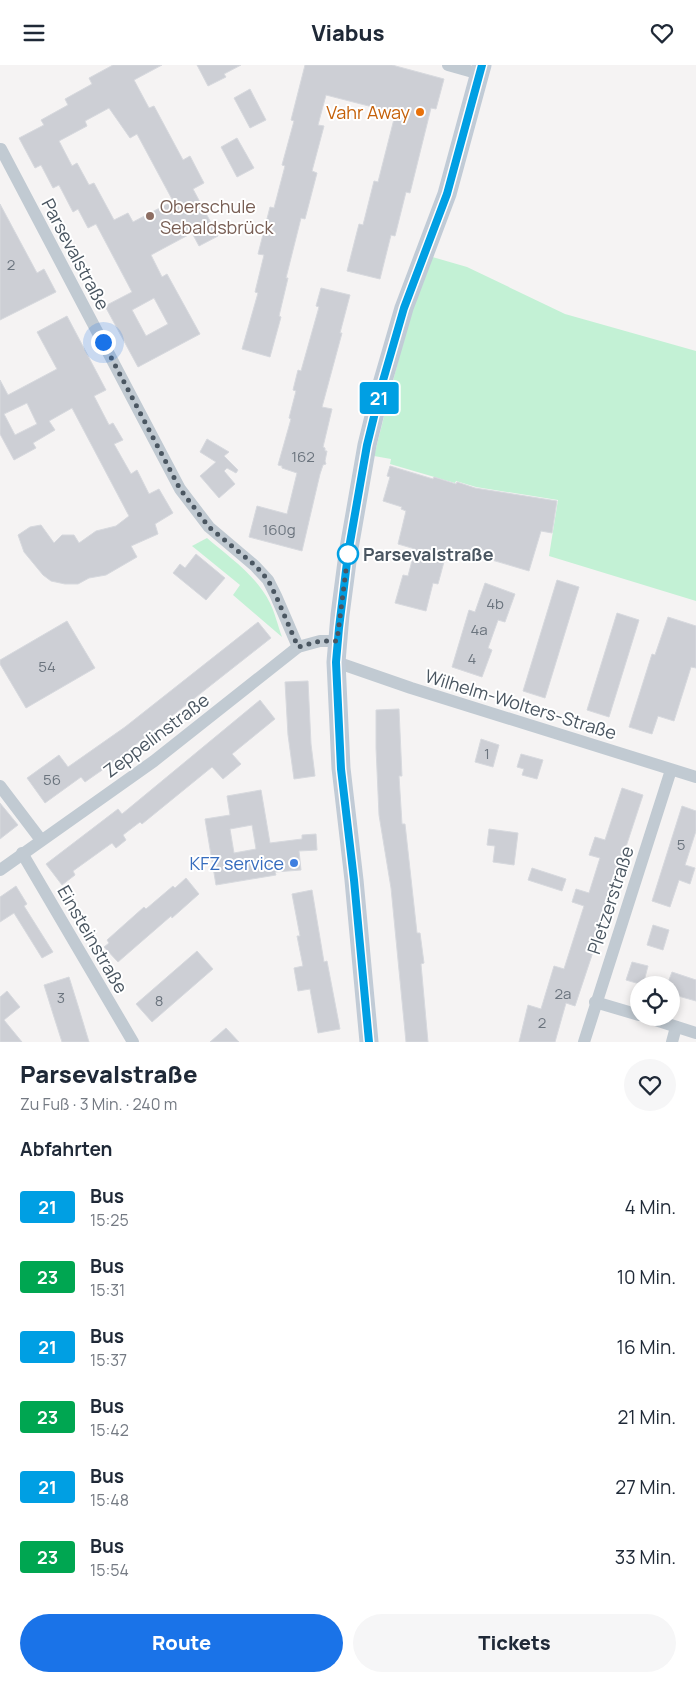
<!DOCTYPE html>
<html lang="de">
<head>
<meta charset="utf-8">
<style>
	:root { --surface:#fff; --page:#f6f6f7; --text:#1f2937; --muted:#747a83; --accent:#1a73e8 }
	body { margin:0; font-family:Manrope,sans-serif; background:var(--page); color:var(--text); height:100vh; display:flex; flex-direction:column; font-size:19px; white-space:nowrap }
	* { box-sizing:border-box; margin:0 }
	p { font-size:16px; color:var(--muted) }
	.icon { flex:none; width:28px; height:28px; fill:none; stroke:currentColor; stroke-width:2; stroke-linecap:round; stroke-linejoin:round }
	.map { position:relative; height:977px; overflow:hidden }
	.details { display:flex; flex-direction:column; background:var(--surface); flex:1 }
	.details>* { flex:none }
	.badge { padding:0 10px; border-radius:4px; font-size:18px; line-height:32px }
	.fabs { position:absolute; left:630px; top:911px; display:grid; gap:10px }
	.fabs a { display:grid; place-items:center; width:50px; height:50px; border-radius:50%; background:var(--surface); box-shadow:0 2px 8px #0003; font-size:25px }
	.you { position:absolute; width:25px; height:25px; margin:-12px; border:4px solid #fff; border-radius:50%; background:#1a73e8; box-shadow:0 0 0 8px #1a73e833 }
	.map>.badge { position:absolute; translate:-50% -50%; box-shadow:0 0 0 2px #fff }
	h2 { padding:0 20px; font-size:19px; line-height:45px }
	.round { display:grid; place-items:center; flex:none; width:52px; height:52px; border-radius:26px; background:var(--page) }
	.overview { display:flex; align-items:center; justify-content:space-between; height:85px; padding:0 20px }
	h1 { font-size:24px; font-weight:800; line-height:38px }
	.action { display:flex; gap:10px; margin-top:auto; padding:10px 20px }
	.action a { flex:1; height:58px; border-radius:30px; background:var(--accent); color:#fff; font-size:20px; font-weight:800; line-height:58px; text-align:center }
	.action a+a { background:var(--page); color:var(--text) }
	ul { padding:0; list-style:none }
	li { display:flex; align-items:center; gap:15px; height:70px; padding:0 20px }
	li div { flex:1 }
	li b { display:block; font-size:19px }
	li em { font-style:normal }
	li .badge { min-width:55px; font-weight:700; text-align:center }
	header { display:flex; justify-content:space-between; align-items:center; height:65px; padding:0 20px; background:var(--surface); font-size:22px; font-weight:800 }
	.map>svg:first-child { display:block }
	.green { fill:#c3f1d5 }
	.building { fill:#cdcfd5; stroke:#d7d9de; fill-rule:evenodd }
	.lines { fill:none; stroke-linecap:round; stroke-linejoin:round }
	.street { stroke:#c1cad2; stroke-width:12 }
	.secondary { stroke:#c1cbd6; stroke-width:19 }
	.line-casing { stroke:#fff; stroke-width:11 }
	.line { stroke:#009fe3; stroke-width:8 }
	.walk { stroke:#4a5661; stroke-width:5; stroke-dasharray:0 9 }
	.food-dot { fill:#e8710a; stroke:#fff; stroke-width:2 }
	.education-dot { fill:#8d6e63; stroke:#fff; stroke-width:2 }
	.stop-dot { fill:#fff; stroke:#009fe3; stroke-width:2.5 }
	.shop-dot { fill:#3f7fe0; stroke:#fff; stroke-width:2 }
	.labels { text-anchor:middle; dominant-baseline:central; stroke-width:4; stroke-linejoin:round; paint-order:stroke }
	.number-label { font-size:15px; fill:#6b747e }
	.food-label { font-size:18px; fill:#c56008; stroke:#fff; text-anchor:end }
	.education-label { font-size:18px; fill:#785e54; stroke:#fff; text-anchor:start }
	.street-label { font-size:18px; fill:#4a5661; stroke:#fff }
	.stop-label { font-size:18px; font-weight:bold; fill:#4a5661; stroke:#fff; text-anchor:start }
	.shop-label { font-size:18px; fill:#366cbe; stroke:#fff; text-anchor:end }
</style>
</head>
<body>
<header><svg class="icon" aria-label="menu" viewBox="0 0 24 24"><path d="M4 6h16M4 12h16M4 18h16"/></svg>Viabus<svg class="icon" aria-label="heart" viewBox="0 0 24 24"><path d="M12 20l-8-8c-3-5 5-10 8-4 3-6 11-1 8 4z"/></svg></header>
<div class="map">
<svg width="696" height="977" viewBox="0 0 696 977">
	<rect width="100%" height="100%" fill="#f5f3f3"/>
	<g class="green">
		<path d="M429 191 467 202 565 249 696 286V536L549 491 558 435 476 422 456 416 455 418 390 399 391 394 374 391 411 245Z"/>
		<path d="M207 473C229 492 257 511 270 538 275 548 278 561 282 572L233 530 240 520 192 481Z"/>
	</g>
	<g class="building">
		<path d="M113 0H162L134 15 149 43 154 41 183 95 190 91 204 118 193 124 218 171 199 181 192 168 151 190 162 212 167 209 200 269 138 302 105 241 132 227 96 159 88 163 78 144 73 147 59 120 53 123 41 100 35 103 19 73 44 60 41 55 68 40 65 34 92 19 89 13ZM109 43 130 73 137 69 173 136 133 157 128 148 114 155 94 118 89 120 77 98 72 101 59 76 87 61 85 56ZM154 233 168 259 146 271 132 245Z"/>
		<path d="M197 0H241L224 9 226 12 208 21Z"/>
		<path d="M305 0H392L444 14 436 44 431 43 410 128 406 127 395 171 391 170 380 214 347 206 359 159 363 160 374 116 378 117 394 54 390 53 392 47 326 30 318 60 324 61 312 106 317 108 305 154 301 153 286 213H288L279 251 281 252 270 292 242 284 258 228 255 227 264 190 258 189 270 142 274 143 285 101 282 100 294 56 291 55Z"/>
		<path d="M250 24 266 55 250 63 234 33Z"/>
		<path d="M237 73 254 103 237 112 221 82Z"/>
		<path d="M0 139 37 208 44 204 56 227 0 255Z"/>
		<path d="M321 223 350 230 340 268H342L322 342 332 344 323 382 325 383V386H327L325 396 326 399 323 400 320 409 302 486 249 472 257 441 287 449 297 408 282 403V401L278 400 291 354 289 353 296 326 293 325 298 305 301 306 319 242 316 241Z"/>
		<path d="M67 251 106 325 94 331 109 360 113 358 123 375 114 379 131 409 137 405 149 429 159 424 173 448 155 459 158 469 131 481 137 492 106 510 89 513 78 519H65L51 516 43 510 24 487 18 470 30 462 41 460 54 478 62 470H74L79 478 96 466 116 461 129 451 72 343 49 356 55 365 33 378 36 383 14 395 0 369V315L8 330 57 304 37 267ZM27 338 37 359 15 370 4 349Z"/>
		<path d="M207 374 229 387 224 391 238 405 236 408 227 403 224 406 235 419 219 433 200 411 216 397 200 387Z"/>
		<path d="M390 401 433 414 434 412 456 419 457 417 475 423 557 436 552 468 541 466 529 506 448 482 438 519 433 518 426 546 395 538 403 510 408 511 415 484 398 479 406 446 401 444 402 442 383 436 390 412 387 411Z"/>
		<path d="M196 489 225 513 206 535 173 508 180 499 185 503Z"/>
		<path d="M557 515 579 522 545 633 523 626Z"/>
		<path d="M485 518 515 529 505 557 498 555 488 583 492 585 482 612 452 602 469 545 475 547Z"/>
		<path d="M617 548 639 555 609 652 587 645Z"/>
		<path d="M668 552 696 561V603L691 602 674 656 658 651 652 669 629 662 652 589 655 590Z"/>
		<path d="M67 556 95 603 26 643 0 599V595Z"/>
		<path d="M258 557 271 573 130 684 131 685 85 717 81 712 45 738 27 713 59 690 68 702 125 662Z"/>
		<path d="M308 616 311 679 315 711 294 714 288 670 285 617Z"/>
		<path d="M260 635 275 654 232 689 241 699 223 714 212 702 142 759 140 757 123 770 126 775 116 783 112 778 73 806 75 810 62 820 46 799 118 744 122 749Z"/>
		<path d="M399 644 402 711H399L402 759H405L417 868H420L424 898 421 899 428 977H406L391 823 379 750 376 683V645Z"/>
		<path d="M481 674 499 680 493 702 475 697Z"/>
		<path d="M521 689 543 695 537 714 522 710 524 704 517 702Z"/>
		<path d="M622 723 643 730 620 800 619 799 602 860 575 941 566 938 555 977H519L528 940 541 944 554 901 564 904 584 841 572 837 576 824 589 828 600 793 589 790 595 772 605 775Z"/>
		<path d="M261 725 270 778 302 774V770L316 769 317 785 299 786 301 805 275 807 276 810 216 820 205 754 230 750 227 731ZM252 760 256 784 234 788 230 764Z"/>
		<path d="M0 738 18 760 0 774Z"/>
		<path d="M682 741 696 746V766L685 800 695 803 690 819 679 815 670 842 652 836Z"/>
		<path d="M489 764 518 768 514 800 493 797 495 781 487 780Z"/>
		<path d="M532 803 566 814 562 826 528 815Z"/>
		<path d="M186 813 199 829 172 853 171 851 118 897 104 882 109 878 107 875 144 842 146 844 173 821 175 823Z"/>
		<path d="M16 821 27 839 24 841 53 887 42 893 14 848 0 857V832Z"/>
		<path d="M312 825 324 897 327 896 340 964 318 968 310 924 298 926 294 903 303 901 297 871H300L292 829Z"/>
		<path d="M653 860 669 865 663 885 647 880Z"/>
		<path d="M197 886 213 904 152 957 136 939Z"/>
		<path d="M632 897 648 901 643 920 626 915Z"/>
		<path d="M672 907 696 915V936L671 929V920H667Z"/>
		<path d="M69 912 79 944 89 977H62L54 952 44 920Z"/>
		<path d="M7 926 20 942 4 955 22 977H0V932Z"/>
		<path d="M226 963 239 977H210Z"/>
	</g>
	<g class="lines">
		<g class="street">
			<path d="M448 0 480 9"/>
			<path d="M1 84 180 424 209 462 255 501 268 515 276 531 298 582"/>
			<path d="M336 597 411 623 696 712"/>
			<path d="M0 721 41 775"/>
			<path d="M22 788 133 977"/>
			<path d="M0 805 154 696 298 582 320 576H337"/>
			<path d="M595 937 639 950"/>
			<path d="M646 952 696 968"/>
			<path d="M584 977 671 705"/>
			<path d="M672 977 676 962"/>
		</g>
		<path class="secondary" d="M369 977 354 815 341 703 336 597 340 550 348 489 367 380 382 319 404 243 447 129 482 0"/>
	</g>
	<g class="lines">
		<defs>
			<path id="line" d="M369 977 354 815 341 704 336 597 339 563 348 489 367 380 382 319 404 243 447 129 482 0"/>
		</defs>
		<use href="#line" class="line-casing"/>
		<use href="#line" class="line"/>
		<path class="walk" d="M103 277 180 424 209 462 256 501 268 515 276 531 298 582 320 576H337L348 489"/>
	</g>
	<circle class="food-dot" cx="420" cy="47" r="5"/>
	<circle class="education-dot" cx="150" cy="151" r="5"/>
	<circle class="stop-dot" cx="348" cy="489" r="10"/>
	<circle class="shop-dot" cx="294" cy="798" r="5"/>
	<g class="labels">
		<g class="number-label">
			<text x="11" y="199">2</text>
			<text x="303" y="391">162</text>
			<text x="279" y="464">160g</text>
			<text x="495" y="538">4b</text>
			<text x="479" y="564">4a</text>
			<text x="472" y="593">4</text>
			<text x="47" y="601">54</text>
			<text x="487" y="688">1</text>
			<text x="52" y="714">56</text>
			<text x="681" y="779">5</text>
			<text x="563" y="928">2a</text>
			<text x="61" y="932">3</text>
			<text x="159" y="935">8</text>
			<text x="542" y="957">2</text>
		</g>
		<g class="food-label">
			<text x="410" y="47">Vahr Away</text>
		</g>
		<g class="education-label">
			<text x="160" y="141">Oberschule<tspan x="160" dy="21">Sebaldsbrück</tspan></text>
		</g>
		<g class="street-label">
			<text transform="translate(76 189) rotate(62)">Parsevalstraße</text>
			<text transform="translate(521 639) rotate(17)">Wilhelm-Wolters-Straße</text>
			<text transform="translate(156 670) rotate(-37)">Zeppelinstraße</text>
			<text transform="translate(610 835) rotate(-72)">Pletzerstraße</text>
			<text transform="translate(93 874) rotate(60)">Einsteinstraße</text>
		</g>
		<g class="stop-label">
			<text x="363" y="489">Parsevalstraße</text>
		</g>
		<g class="shop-label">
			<text x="284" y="798">KFZ service</text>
		</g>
	</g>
</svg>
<div class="fabs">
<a><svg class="icon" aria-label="locate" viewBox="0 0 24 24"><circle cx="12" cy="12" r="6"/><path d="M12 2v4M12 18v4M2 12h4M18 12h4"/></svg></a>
</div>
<div class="you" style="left:103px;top:277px"></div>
<b class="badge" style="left:379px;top:333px;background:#009fe3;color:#fff">21</b>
</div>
<section class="details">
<div class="overview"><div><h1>Parsevalstraße</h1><p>Zu Fuß · 3 Min. · 240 m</p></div><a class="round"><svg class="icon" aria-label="heart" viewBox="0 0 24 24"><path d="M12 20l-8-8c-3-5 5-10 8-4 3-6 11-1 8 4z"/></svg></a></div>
<h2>Abfahrten</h2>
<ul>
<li><span class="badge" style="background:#009fe3;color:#fff">21</span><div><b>Bus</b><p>15:25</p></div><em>4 Min.</em></li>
<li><span class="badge" style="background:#00a651;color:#fff">23</span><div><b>Bus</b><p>15:31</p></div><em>10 Min.</em></li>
<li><span class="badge" style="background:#009fe3;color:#fff">21</span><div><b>Bus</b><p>15:37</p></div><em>16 Min.</em></li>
<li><span class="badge" style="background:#00a651;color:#fff">23</span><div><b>Bus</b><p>15:42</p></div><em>21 Min.</em></li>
<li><span class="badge" style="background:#009fe3;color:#fff">21</span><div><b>Bus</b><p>15:48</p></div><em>27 Min.</em></li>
<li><span class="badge" style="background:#00a651;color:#fff">23</span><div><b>Bus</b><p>15:54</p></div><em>33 Min.</em></li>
</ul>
<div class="action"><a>Route</a><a>Tickets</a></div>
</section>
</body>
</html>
